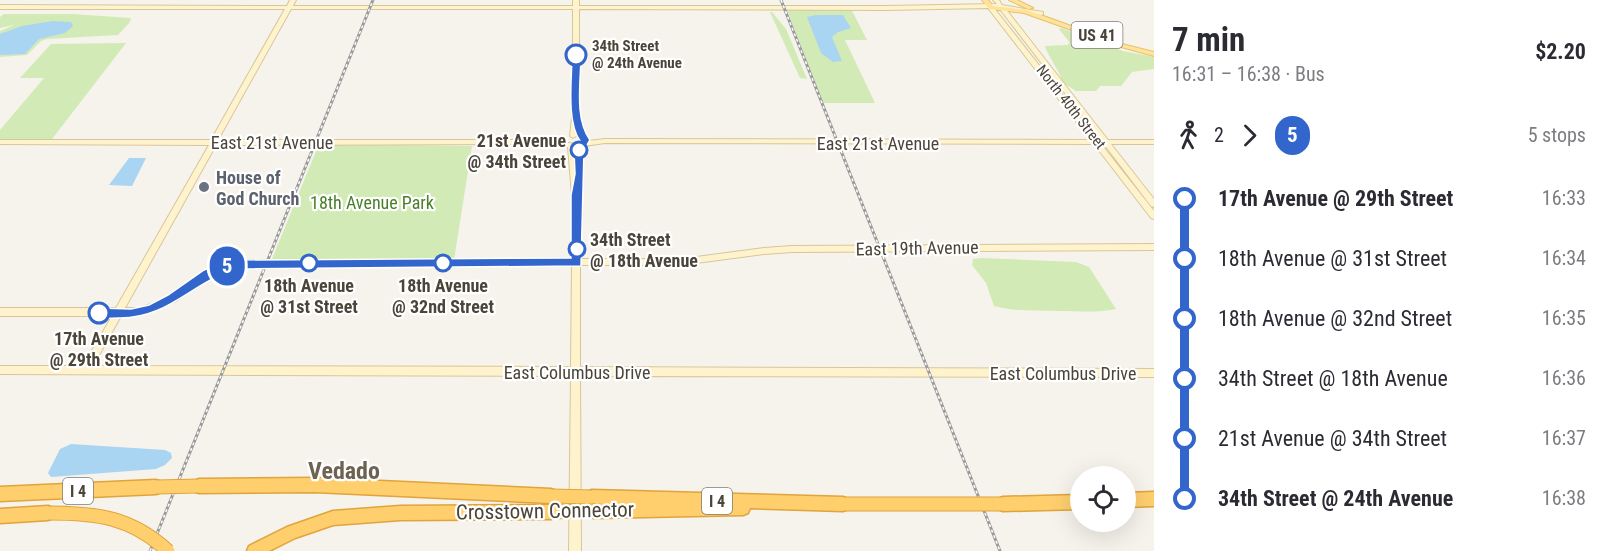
<!DOCTYPE html>
<html lang="en">
<head>
<meta charset="utf-8">
<style>
	:root { --surface:#fff; --page:#f2f2f3; --text:#2b2b33; --muted:#7c7c81 }
	body { margin:0; font-family:"Roboto Condensed",sans-serif; background:var(--page); color:var(--text); height:100vh; display:flex; flex-direction:column; font-size:22px; white-space:nowrap }
	* { box-sizing:border-box; margin:0 }
	p { font-size:20px; color:var(--muted) }
	.icon { flex:none; width:33px; height:33px; fill:none; stroke:currentColor; stroke-width:2; stroke-linecap:round; stroke-linejoin:round }
	.map { position:relative; flex:1; overflow:hidden }
	.side { display:flex; flex-direction:column; background:var(--surface); width:450px }
	.side>* { flex:none }
	.badge { padding:0 12px; border-radius:20px; font-size:21px; line-height:39px }
	.buttons { position:absolute; left:1070px; top:466px; display:grid; gap:12px }
	.buttons a { display:grid; place-items:center; width:66px; height:66px; border-radius:50%; background:var(--surface); box-shadow:0 6px 24px #0002; font-size:30px }
	.map>.badge { position:absolute; translate:-50% -50%; box-shadow:0 0 0 3px #fff }
	.legs { display:flex; align-items:center; gap:9px; height:66px; padding:0 18px; font-size:20px }
	.legs p { margin-inline-start:auto }
	.head { display:flex; align-items:center; justify-content:space-between; height:102px; padding:0 18px }
	h1 { font-size:33px; font-weight:700; line-height:45px }
	ul { padding:0 18px; list-style:none }
	li { display:flex; align-items:center; gap:21px; height:60px; font-size:22px }
	li i { display:grid; place-items:center; width:9px; height:100%; margin:0 8px; background:currentColor }
	li i::after { content:''; width:15px; height:15px; margin:-8px; border:4px solid; border-radius:50%; background:var(--surface) }
	li p { margin-inline-start:auto }
	li:first-child i { background:linear-gradient(#0000 50%,currentColor 0) }
	li:last-child i { background:linear-gradient(currentColor 50%,#0000 0) }
	main { display:flex; flex:1; min-height:0 }
	.map>svg:first-child { display:block }
	.green { fill:#d2eab5 }
	.water { fill:#a9d4f2 }
	.lines { fill:none; stroke-linecap:round; stroke-linejoin:round }
	.secondary-casing { stroke:#d6c79b; stroke-width:2 }
	.primary-casing { stroke:#e6c16a; stroke-width:2 }
	.highway-casing { stroke:#e0a43c; stroke-width:3 }
	.secondary { fill:#fff3cd; fill-rule:evenodd }
	.primary { fill:#ffe39c; fill-rule:evenodd }
	.highway { fill:#ffcf6e; fill-rule:evenodd }
	.rail-casing { stroke:#9a9a9a; stroke-width:3 }
	.rail { stroke:#fff; stroke-width:1.5; stroke-dasharray:3; stroke-linecap:butt }
	.highway-bridge-casing { stroke:#e0a43c; stroke-width:15; stroke-linecap:butt }
	.highway-bridge { stroke:#ffcf6e; stroke-width:13 }
	.line-1 { fill:#36c; stroke:#fff; stroke-width:1.5 }
	.stop-1-dot { fill:#fff; stroke:#36c; stroke-width:3 }
	.worship-dot { fill:#6b7280; stroke:#fff; stroke-width:2 }
	.labels { text-anchor:middle; dominant-baseline:central; stroke-width:4.5; stroke-linejoin:round; paint-order:stroke }
	.far-stop-label { font-size:15px; font-weight:bold; fill:#4b4439; stroke:#fff; text-anchor:start }
	.far-street-label { font-size:15px; fill:#4b4439; stroke:#fff }
	.shield { fill:#fff; stroke:#817c74; stroke-width:1.5 }
	.shield-label { font-size:16px; font-weight:bold; fill:#4b4439 }
	.stop-label { font-size:18px; font-weight:bold; fill:#4b4439; stroke:#fff }
	.street-label { font-size:18px; fill:#4b4439; stroke:#fff }
	.worship-label { font-size:18px; font-weight:bold; fill:#5b616d; stroke:#fff; text-anchor:start }
	.park-label { font-size:18px; fill:#4a7f2a; stroke:#fff }
	.near-street-label { font-size:21px; fill:#4b4439; stroke:#fff }
	.near-neighbourhood-label { font-size:24px; font-weight:bold; fill:#6e6250; stroke:#fff }
</style>
</head>
<body>
<main>
<div class="map">
<svg width="1154" height="551" viewBox="0 0 1154 551">
	<rect width="100%" height="100%" fill="#f6f3ec"/>
	<g class="green">
		<path d="M786 7H850L867 40H845L875 103H823Z"/>
		<path d="M770 12H772L786 29 807 79 800 78Z"/>
		<path d="M4 14H72L131 18 130 22 118 35 47 39 41 41 27 55 0 57V31L14 25 0 28V17Z"/>
		<path d="M1061 28 1123 51 1154 57V69L1132 72 1121 86H1100L1096 91H1076L1062 82C1061 72 1048 57 1045 46L1067 45 1070 43 1059 29Z"/>
		<path d="M126 43 52 139H0V130L44 78H20L51 44Z"/>
		<path d="M319 144 472 146 454 260 272 259Z"/>
		<path d="M981 258 1076 262 1089 267 1116 309C1096 313 1079 311 1059 311 1036 310 1016 312 994 306L986 283 972 265 973 259Z"/>
	</g>
	<g class="water">
		<path d="M816 15H843L851 28 838 32 832 37 842 61 833 62 821 53 807 17Z"/>
		<path d="M53 21 71 22 73 26 65 33 39 39 25 54 0 55V34L22 26Z"/>
		<path d="M129 158H146L132 186 109 185Z"/>
		<path d="M71 444 165 450 171 453 172 458 165 465 156 469 51 477 48 473 60 449Z"/>
	</g>
	<g class="lines">
		<defs>
			<path id="secondary" d="M290 0H296L293 6H573V0H579V6H886L997 4 993 0H999L1002 5 1043 12V14L1041 15 1005 8 1108 140H1154V144H1111L1154 199V207L1151 206 1104 144H1101L1154 211V219L1151 218 1094 144 605 143 584 146 581 188 579 190 580 259H681L764 248 792 246 1154 244V250L792 252 764 254 681 265H580V367L1154 369V377L580 376 581 551H569L571 376 0 374V366H83L112 316H0V308H116L209 145 0 144V140H211L285 9H0V5L287 6ZM988 8 1090 140 605 139 588 141 587 137H583L581 143 577 144 545 140H218L291 9H573V109L570 136 573 138 576 136 579 109V9L886 10ZM994 8H999L1101 140H1098ZM545 144 568 147 572 195V259L247 260 216 266 170 297 140 308H125L216 145ZM575 148H577L576 161ZM572 265 571 367 93 366 121 316 143 314 176 301 221 271 247 266Z"/>
			<g id="primary">
				<path d="M982 0H988L993 6 1027 10 1118 43 1154 52V56L1114 45 1024 13 989 9Z"/>
				<path d="M1009 0H1017L1033 8 1028 9Z"/>
			</g>
			<g id="highway">
				<path d="M315 478 551 489 556 491 558 496 556 501 551 503 315 492 199 493 194 491 192 486 194 481 199 479Z"/>
				<path d="M156 480 161 482 163 487 161 492 156 494 0 501V487Z"/>
				<path d="M592 490 843 497 848 499 850 504 848 509 843 511 750 508 748 513 743 515 594 518 589 516 587 511 589 506 603 504 587 502 585 497 587 492Z"/>
				<path d="M1154 492V506L1125 507V493Z"/>
				<path d="M1080 495V509L1003 511 998 509 996 504 998 499 1003 497Z"/>
				<path d="M551 505 556 507 558 512 556 517 551 519 400 520 333 525 295 538 269 551H247L249 546 287 527 333 511 400 506Z"/>
				<path d="M48 506 53 508 55 513 53 518 48 520 0 523V509Z"/>
			</g>
		</defs>
		<use href="#secondary" class="secondary-casing"/>
		<use href="#primary" class="primary-casing"/>
		<use href="#highway" class="highway-casing"/>
		<use href="#secondary" class="secondary"/>
		<use href="#primary" class="primary"/>
		<use href="#highway" class="highway"/>
		<defs>
			<g id="rail">
				<path d="M781 0 1000 551"/>
				<path d="M150 551 373 0"/>
			</g>
		</defs>
		<use href="#rail" class="rail-casing"/>
		<use href="#rail" class="rail"/>
		<defs>
			<g id="highway-bridge">
				<path d="M156 487 199 486"/>
				<path d="M551 496 592 497"/>
				<path d="M843 504H1003"/>
				<path d="M551 512 594 511"/>
				<path d="M48 513C97 513 131 517 168 551"/>
			</g>
		</defs>
		<use href="#highway-bridge" class="highway-bridge-casing"/>
		<use href="#highway-bridge" class="highway-bridge"/>
	</g>
	<path class="line-1" d="M576 52 581 55C581 81 574 118 590 140L584 150 581 266 234 269C191 284 167 319 118 318 110 318 102 319 95 317V310L99 308 131 309 149 305 168 295 204 270 233 260 571 258V195L575 174 574 150 580 141C566 121 572 78 572 55Z"/>
	<g class="stop-1-dot">
		<circle cx="576" cy="55" r="10"/>
		<circle cx="579" cy="150" r="8"/>
		<circle cx="577" cy="249" r="8"/>
		<circle cx="309" cy="263" r="8"/>
		<circle cx="443" cy="263" r="8"/>
		<circle cx="99" cy="313" r="10"/>
	</g>
	<circle class="worship-dot" cx="204" cy="187" r="6"/>
	<g class="labels">
		<g class="far-stop-label">
			<text x="592" y="46">34th Street<tspan x="592" dy="17">@ 24th Avenue</tspan></text>
		</g>
		<g class="far-street-label">
			<text transform="translate(1071 107) rotate(52)">North 40th Street</text>
		</g>
		<g class="shield">
			<rect x="1071.5" y="22" width="51" height="26" rx="4.5"/>
			<rect x="63" y="478" width="30" height="26" rx="4.5"/>
			<rect x="702" y="488" width="30" height="26" rx="4.5"/>
		</g>
		<g class="shield-label">
			<text x="1097" y="35">US 41</text>
			<text x="78" y="491">I 4</text>
			<text x="717" y="501">I 4</text>
		</g>
		<g class="stop-label">
			<text x="566" y="140" text-anchor="end">21st Avenue<tspan x="566" dy="21">@ 34th Street</tspan></text>
			<text x="590" y="239" text-anchor="start">34th Street<tspan x="590" dy="21">@ 18th Avenue</tspan></text>
			<text x="309" y="285">18th Avenue<tspan x="309" dy="21">@ 31st Street</tspan></text>
			<text x="443" y="285">18th Avenue<tspan x="443" dy="21">@ 32nd Street</tspan></text>
			<text x="99" y="338">17th Avenue<tspan x="99" dy="21">@ 29th Street</tspan></text>
		</g>
		<g class="street-label">
			<text x="272" y="142">East 21st Avenue</text>
			<text x="878" y="143">East 21st Avenue</text>
			<text transform="translate(917 248) rotate(-1)">East 19th Avenue</text>
			<text x="577" y="372">East Columbus Drive</text>
			<text x="1063" y="373">East Columbus Drive</text>
		</g>
		<g class="worship-label">
			<text x="216" y="177">House of<tspan x="216" dy="21">God Church</tspan></text>
		</g>
		<g class="park-label">
			<text x="372" y="202">18th Avenue Park</text>
		</g>
		<g class="near-street-label">
			<text transform="translate(545 511) rotate(-1)">Crosstown Connector</text>
		</g>
		<g class="near-neighbourhood-label">
			<text x="344" y="471">Vedado</text>
		</g>
	</g>
</svg>
<div class="buttons">
<a><svg class="icon" aria-label="locate" viewBox="0 0 24 24"><circle cx="12" cy="12" r="6"/><path d="M12 2v4M12 18v4M2 12h4M18 12h4"/></svg></a>
</div>
<b class="badge" style="left:227px;top:266px;background:#36c;color:#fff">5</b>
</div>
<section class="side">
<div class="head"><div><h1>7 min</h1><p>16:31 – 16:38 · Bus</p></div><b>$2.20</b></div>
<div class="legs"><svg class="icon" aria-label="walk" viewBox="0 0 24 24"><circle cx="13" cy="4" r="2"/><path d="M13 8l-2 6 4 7M11 14l-3 7M7 12l3-4h3l4 4"/></svg>2<svg class="icon" aria-label="forward" viewBox="0 0 24 24"><path d="M9 5l7 7-7 7"/></svg><b class="badge" style="background:#36c;color:#fff">5</b><p>5 stops</p></div>
<ul>
<li><i style="color:#36c"></i><b>17th Avenue @ 29th Street</b><p>16:33</p></li>
<li><i style="color:#36c"></i><span>18th Avenue @ 31st Street</span><p>16:34</p></li>
<li><i style="color:#36c"></i><span>18th Avenue @ 32nd Street</span><p>16:35</p></li>
<li><i style="color:#36c"></i><span>34th Street @ 18th Avenue</span><p>16:36</p></li>
<li><i style="color:#36c"></i><span>21st Avenue @ 34th Street</span><p>16:37</p></li>
<li><i style="color:#36c"></i><b>34th Street @ 24th Avenue</b><p>16:38</p></li>
</ul>
</section>
</main>
</body>
</html>
